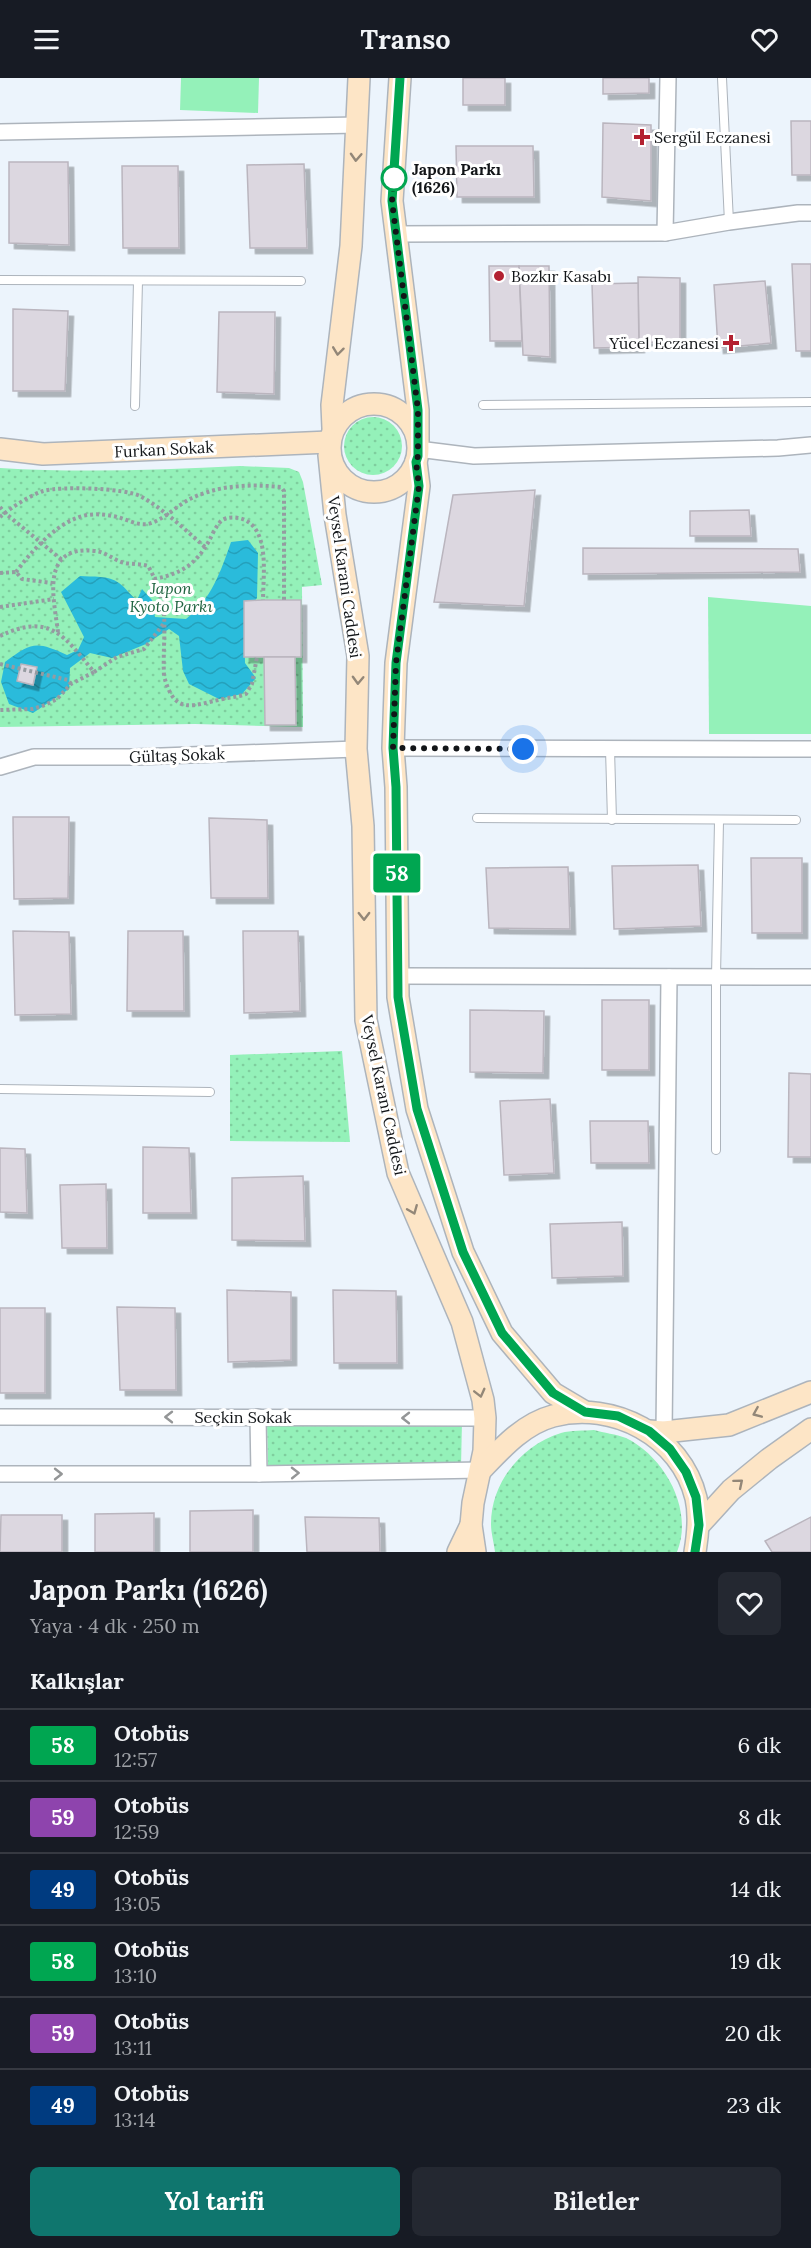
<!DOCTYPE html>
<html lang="tr">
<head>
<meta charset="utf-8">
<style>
	:root { --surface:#171b24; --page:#242831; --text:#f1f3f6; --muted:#9ea1a6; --line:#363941; --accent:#0f766e }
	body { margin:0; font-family:Lora,serif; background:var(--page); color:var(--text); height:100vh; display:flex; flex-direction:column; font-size:22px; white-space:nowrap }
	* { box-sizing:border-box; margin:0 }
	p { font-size:20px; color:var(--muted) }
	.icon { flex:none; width:33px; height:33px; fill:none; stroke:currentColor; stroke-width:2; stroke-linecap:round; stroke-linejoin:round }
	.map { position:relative; height:1474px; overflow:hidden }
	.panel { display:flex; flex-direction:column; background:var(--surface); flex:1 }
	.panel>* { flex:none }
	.badge { padding:0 12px; border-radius:4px; font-size:21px; line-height:39px }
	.you { position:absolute; width:30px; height:30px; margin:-15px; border:4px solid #fff; border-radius:50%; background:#1a73e8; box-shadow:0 0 0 9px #1a73e833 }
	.map>.badge { position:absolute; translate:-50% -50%; box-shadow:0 0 0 3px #fff }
	h2 { padding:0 30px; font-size:22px; line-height:54px }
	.round { display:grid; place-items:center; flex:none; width:63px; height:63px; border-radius:9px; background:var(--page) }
	.head { display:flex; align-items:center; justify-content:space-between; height:102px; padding:0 30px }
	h1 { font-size:28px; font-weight:700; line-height:45px }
	.cta { display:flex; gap:12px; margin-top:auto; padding:12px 30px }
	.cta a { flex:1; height:69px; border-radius:9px; background:var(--accent); color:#fff; font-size:24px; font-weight:700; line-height:69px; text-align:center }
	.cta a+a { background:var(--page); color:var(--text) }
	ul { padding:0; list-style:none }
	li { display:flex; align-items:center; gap:18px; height:72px; padding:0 30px; border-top:2px solid var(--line) }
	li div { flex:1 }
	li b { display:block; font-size:22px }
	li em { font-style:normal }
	li .badge { min-width:66px; font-weight:700; text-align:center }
	header { display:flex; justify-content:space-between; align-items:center; height:78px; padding:0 30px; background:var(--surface); font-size:27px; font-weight:700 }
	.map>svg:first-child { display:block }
	.grass { fill:url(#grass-dots) }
	.pitch { fill:#94f1b9 }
	.water { fill:url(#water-waves) }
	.building { fill:#dcd7e0; stroke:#bab5be; stroke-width:1.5; filter:url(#shadow) }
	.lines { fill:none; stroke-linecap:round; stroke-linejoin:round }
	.lane-casing { stroke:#adb4bc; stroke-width:10 }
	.street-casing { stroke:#adb4bc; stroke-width:18 }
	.secondary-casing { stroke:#adb4bc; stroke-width:24 }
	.path { stroke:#959ba1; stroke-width:4; stroke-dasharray:3 3; stroke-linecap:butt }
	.lane { stroke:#fff; stroke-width:8 }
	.street { stroke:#fff; stroke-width:15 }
	.secondary { stroke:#fde5c6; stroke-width:21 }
	.oneway { stroke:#938778 }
	.oneway2 { stroke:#949697 }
	.line-casing { stroke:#fff; stroke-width:14 }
	.line { stroke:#00a651; stroke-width:9 }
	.walk { stroke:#121518; stroke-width:6; stroke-dasharray:0 10.8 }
	.poi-dot { fill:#b32131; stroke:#fff; stroke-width:2 }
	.stop-dot { fill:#fff; stroke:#00a651; stroke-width:3 }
	.labels { text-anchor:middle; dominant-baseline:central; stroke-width:6; stroke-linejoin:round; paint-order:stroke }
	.poi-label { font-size:16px; fill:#121518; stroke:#fff; text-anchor:start }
	.stop-label { font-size:16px; font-weight:bold; fill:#121518; stroke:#fff; text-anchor:start }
	.street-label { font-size:16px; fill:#121518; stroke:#fff }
	.park-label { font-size:16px; font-style:italic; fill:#1f6440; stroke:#fff }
</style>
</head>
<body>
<header><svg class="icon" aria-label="menu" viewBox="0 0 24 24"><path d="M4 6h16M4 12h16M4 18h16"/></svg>Transo<svg class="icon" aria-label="heart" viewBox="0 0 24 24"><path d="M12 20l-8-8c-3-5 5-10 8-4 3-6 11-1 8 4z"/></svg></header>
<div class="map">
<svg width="811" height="1474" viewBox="0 0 811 1474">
	<defs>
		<pattern id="grass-dots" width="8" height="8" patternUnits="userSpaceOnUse" patternTransform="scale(1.5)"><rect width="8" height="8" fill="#94f1b9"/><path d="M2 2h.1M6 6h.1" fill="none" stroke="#7fce9e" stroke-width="1.8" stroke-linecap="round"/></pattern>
		<pattern id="water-waves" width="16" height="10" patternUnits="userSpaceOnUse" patternTransform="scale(1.5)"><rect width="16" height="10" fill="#2abbdb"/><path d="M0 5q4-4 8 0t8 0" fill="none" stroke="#24a0bb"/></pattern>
		<filter id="shadow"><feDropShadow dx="5.5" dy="5.5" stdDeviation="0" flood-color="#0004"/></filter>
	</defs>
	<rect width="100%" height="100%" fill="#ecf4fc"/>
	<g class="grass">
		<circle cx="373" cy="368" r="29"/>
		<path d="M240 388 289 390 299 394 303 404 322 507 302 509 303 649 195 646 0 649V390C80 395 159 392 240 388Z"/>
		<path d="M342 973 350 1064 230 1063V977Z"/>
		<path d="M462 1343 461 1389 271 1390 268 1387 267 1345Z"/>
		<path d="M594 1352C604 1355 616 1356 626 1360 665 1379 694 1432 677 1474H495C494 1465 491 1455 491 1446 491 1404 522 1367 561 1355 571 1352 584 1353 594 1352Z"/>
	</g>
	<g class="pitch">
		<path d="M181 0H259L258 35 180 32Z"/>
		<path d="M708 519 811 528V656H709Z"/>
	</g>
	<path class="water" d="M248 462 258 475 257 520 244 535 245 585 256 600 242 616 219 621 189 606 183 593 179 558 169 551 146 566 112 580 90 575 70 590 69 611 33 635 9 626 1 604 5 584C32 564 36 563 67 577L78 572 84 559 61 514 80 498C92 499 109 497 119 505 126 510 130 517 137 522L142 511 152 522 155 539 186 541C211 522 221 493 231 464Z"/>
	<g class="building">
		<rect x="463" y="0" width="42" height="27"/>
		<path d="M603 0H649V15L603 16Z"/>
		<path d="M791 43H811V97H792Z"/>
		<path d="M603 45 651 47V123L602 119Z"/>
		<path d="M456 68H533L534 119H457Z"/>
		<path d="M9 84H68L69 167 9 165Z"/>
		<path d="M304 86 307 170H250L247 87Z"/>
		<path d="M122 88H178L179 170H123Z"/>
		<path d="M792 186H811V273H796Z"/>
		<path d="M489 188H519L522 263H490Z"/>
		<path d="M519 188H549L550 279 523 277Z"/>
		<path d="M638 199 680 200V265L639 264Z"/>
		<path d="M765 203 771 265 718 270 714 207Z"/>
		<path d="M638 205 639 269 594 270 592 206Z"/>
		<path d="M13 231 68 233 65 313H13Z"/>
		<path d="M219 234H275L274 316 217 314Z"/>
		<path d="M535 412 524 528 434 524 453 417Z"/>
		<path d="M749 432 751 458H690V433Z"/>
		<path d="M583 470 798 471 800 494 583 496Z"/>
		<path d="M263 522H301V579H244V523Z"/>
		<path d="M264 579H295L296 647H265Z"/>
		<path d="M21 586 37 589 33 607 17 603Z"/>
		<path d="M13 739H69L68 820 14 821Z"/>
		<path d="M209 740 267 742 268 820H211Z"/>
		<path d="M751 780H802V855H752Z"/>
		<path d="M698 787 701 848 614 851 612 788Z"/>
		<path d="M568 789 570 851 489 850 486 790Z"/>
		<path d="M13 853 69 854 71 936 15 937Z"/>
		<path d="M128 853H183L184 933H127Z"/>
		<path d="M243 853H298L300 933 244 935Z"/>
		<rect x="602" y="922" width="47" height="70"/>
		<path d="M470 932 544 933 543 995 470 994Z"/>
		<path d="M789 995 811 996V1079H788Z"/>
		<path d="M550 1021 554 1095 504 1097 500 1023Z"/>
		<path d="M590 1043H648L649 1085H591Z"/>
		<path d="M143 1069 189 1070 191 1135H143Z"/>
		<path d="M0 1070 25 1071 27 1135 0 1134Z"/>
		<path d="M303 1098 305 1163 232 1162V1100Z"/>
		<path d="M106 1106 107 1170H62L60 1107Z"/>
		<path d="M622 1144 623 1198 552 1200 550 1146Z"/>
		<path d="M227 1212 291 1214V1282L228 1284Z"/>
		<path d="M333 1212 396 1213 397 1285H334Z"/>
		<path d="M117 1229 175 1230 176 1312H120Z"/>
		<rect x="0" y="1230" width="45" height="85"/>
		<path d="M253 1432V1474H190V1433Z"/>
		<path d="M154 1435V1474H95V1436Z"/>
		<path d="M1 1437H62V1474H0Z"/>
		<path d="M305 1439 379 1440 380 1474H307Z"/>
		<path d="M811 1439V1474H772L765 1463Z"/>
	</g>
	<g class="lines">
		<defs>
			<g id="lane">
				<path d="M722 0 729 144"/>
				<path d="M0 202 301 203"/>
				<path d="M483 327 811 324"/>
				<path d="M135 328 138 203"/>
				<path d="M610 671 612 742"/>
				<path d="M477 740 796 742"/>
				<path d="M0 1011 210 1014"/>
				<path d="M716 1072V899L719 743"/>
			</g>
			<g id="street">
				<path d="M0 54 358 47"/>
				<path d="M665 155 668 0"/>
				<path d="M397 156 665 155 729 144 798 135H811"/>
				<path d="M418 371 474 378 778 370 811 367"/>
				<path d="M393 670 811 671"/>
				<path d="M0 689 34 679H135L356 671"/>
				<path d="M398 898 811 899"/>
				<path d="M0 1339 485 1340"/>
				<path d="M258 1339 259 1396"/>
				<path d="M664 1354 669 899"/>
				<path d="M0 1396H259L481 1392"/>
			</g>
			<g id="secondary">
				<path d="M400 0 392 123 418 332V364"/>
				<circle cx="374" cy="370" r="44"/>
				<path d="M333 350 332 327 351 168 359 0"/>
				<path d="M0 371 43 376 329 364"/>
				<path d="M329 377 335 437 358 578 356 671 363 748 366 942 398 1095 462 1244 483 1322 485 1340 484 1373 473 1425 471 1447 475 1474"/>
				<path d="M416 384 419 408 396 585 393 670 396 709 398 919 417 1031 463 1174 502 1255 553 1315 585 1334"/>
				<path d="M649 1353 664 1354 729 1347 811 1314"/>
				<path d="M481 1392C501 1371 523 1346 553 1338 613 1322 681 1358 696 1420 700 1438 698 1456 695 1474"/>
				<path d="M699 1447 731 1412 769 1381 811 1351"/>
				<path d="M458 1474 471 1447"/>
			</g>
		</defs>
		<use href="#lane" class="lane-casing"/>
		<use href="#street" class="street-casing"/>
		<use href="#secondary" class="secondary-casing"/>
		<g class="path">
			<path d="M0 429 5 435 62 482"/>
			<path d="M0 439C12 429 29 418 43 413 61 408 123 410 140 418 164 431 185 452 205 469"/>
			<path d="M16 494C30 475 54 448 77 440 88 435 102 436 113 438 125 440 136 448 148 446 164 442 177 427 192 420 220 407 250 406 281 409L284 413V522"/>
			<path d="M0 495 16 494 22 501 52 505"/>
			<path d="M154 501C181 496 196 486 209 463 212 457 216 448 221 443 226 439 233 439 239 440 271 447 263 497 263 522"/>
			<path d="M0 529 54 521"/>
			<path d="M58 554C54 521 39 466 96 473 105 474 113 481 121 484 130 487 139 485 148 488 172 529 162 554 164 598 175 639 192 627 223 621 231 619 238 619 246 616L252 606 257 579"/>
			<path d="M0 558C50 534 64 558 94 594L71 606 57 621 45 627 33 631 0 632"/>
			<path d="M0 586 68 602 71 606"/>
			<path d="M94 594 117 579 144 571 165 544"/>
		</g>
		<use href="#lane" class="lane"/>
		<use href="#street" class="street"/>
		<use href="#secondary" class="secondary"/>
	</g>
	<defs><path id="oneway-chevron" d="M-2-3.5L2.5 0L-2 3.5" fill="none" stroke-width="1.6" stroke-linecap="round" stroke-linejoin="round" transform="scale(1.5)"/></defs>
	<g class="oneway">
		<use href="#oneway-chevron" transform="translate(356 79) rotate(93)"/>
		<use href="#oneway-chevron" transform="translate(338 273) rotate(97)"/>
		<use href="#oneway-chevron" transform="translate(358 602) rotate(92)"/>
		<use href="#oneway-chevron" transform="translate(364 838) rotate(89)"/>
		<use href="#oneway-chevron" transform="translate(413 1132) rotate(68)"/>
		<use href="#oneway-chevron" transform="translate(480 1315) rotate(76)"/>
		<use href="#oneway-chevron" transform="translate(757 1335) rotate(157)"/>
		<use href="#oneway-chevron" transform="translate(739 1405) rotate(-40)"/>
	</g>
	<g class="oneway2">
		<use href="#oneway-chevron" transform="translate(169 1339) rotate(-180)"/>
		<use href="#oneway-chevron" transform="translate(406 1340) rotate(-180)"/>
		<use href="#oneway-chevron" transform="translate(295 1395) rotate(-1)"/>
		<use href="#oneway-chevron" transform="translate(58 1396)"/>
	</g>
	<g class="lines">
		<defs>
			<path id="line" d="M400 0 392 123 418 332V378L416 384 419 408 396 585 393 670 396 709 398 919 417 1031 463 1174 502 1255 553 1315 585 1334 618 1338 649 1353 670 1371 686 1394 696 1419 699 1447 695 1474"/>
		</defs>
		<use href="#line" class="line-casing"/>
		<use href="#line" class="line"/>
		<path class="walk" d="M394 100 392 123 418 332V378L416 384 419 408 396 585 393 670 523 671"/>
	</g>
	<g class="poi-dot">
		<path d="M639 50h6v6h6v6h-6v6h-6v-6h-6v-6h6z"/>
		<circle cx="499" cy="198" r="6"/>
		<path d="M728 256h6v6h6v6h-6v6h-6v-6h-6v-6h6z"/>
	</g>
	<circle class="stop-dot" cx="394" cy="100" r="12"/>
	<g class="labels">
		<g class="poi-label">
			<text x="654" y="59">Sergül Eczanesi</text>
			<text x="511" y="198">Bozkır Kasabı</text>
			<text x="719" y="265" text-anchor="end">Yücel Eczanesi</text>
		</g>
		<g class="stop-label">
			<text x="412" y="91">Japon Parkı<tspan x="412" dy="18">(1626)</tspan></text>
		</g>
		<g class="street-label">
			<text transform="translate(164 371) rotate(-3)">Furkan Sokak</text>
			<text transform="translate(345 499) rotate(82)">Veysel Karani Caddesi</text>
			<text transform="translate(177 677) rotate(-2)">Gültaş Sokak</text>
			<text transform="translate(384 1017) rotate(78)">Veysel Karani Caddesi</text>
			<text x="243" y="1339">Seçkin Sokak</text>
		</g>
		<g class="park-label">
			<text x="171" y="510">Japon<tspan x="171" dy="18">Kyoto Parkı</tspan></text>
		</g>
	</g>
</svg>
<div class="you" style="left:523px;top:671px"></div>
<b class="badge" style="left:397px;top:795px;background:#00a651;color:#fff">58</b>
</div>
<section class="panel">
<div class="head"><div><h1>Japon Parkı (1626)</h1><p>Yaya · 4 dk · 250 m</p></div><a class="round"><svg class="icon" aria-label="heart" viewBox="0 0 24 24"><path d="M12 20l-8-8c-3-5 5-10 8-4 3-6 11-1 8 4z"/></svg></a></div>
<h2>Kalkışlar</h2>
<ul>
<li><span class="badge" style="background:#00a651;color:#fff">58</span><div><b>Otobüs</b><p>12:57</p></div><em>6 dk</em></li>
<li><span class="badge" style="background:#8e44ad;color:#fff">59</span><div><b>Otobüs</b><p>12:59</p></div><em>8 dk</em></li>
<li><span class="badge" style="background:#003b80;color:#fff">49</span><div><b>Otobüs</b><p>13:05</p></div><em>14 dk</em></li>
<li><span class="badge" style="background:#00a651;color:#fff">58</span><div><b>Otobüs</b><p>13:10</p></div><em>19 dk</em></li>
<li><span class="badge" style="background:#8e44ad;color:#fff">59</span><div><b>Otobüs</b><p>13:11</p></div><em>20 dk</em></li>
<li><span class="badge" style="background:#003b80;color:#fff">49</span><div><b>Otobüs</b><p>13:14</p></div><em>23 dk</em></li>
</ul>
<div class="cta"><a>Yol tarifi</a><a>Biletler</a></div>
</section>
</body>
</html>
